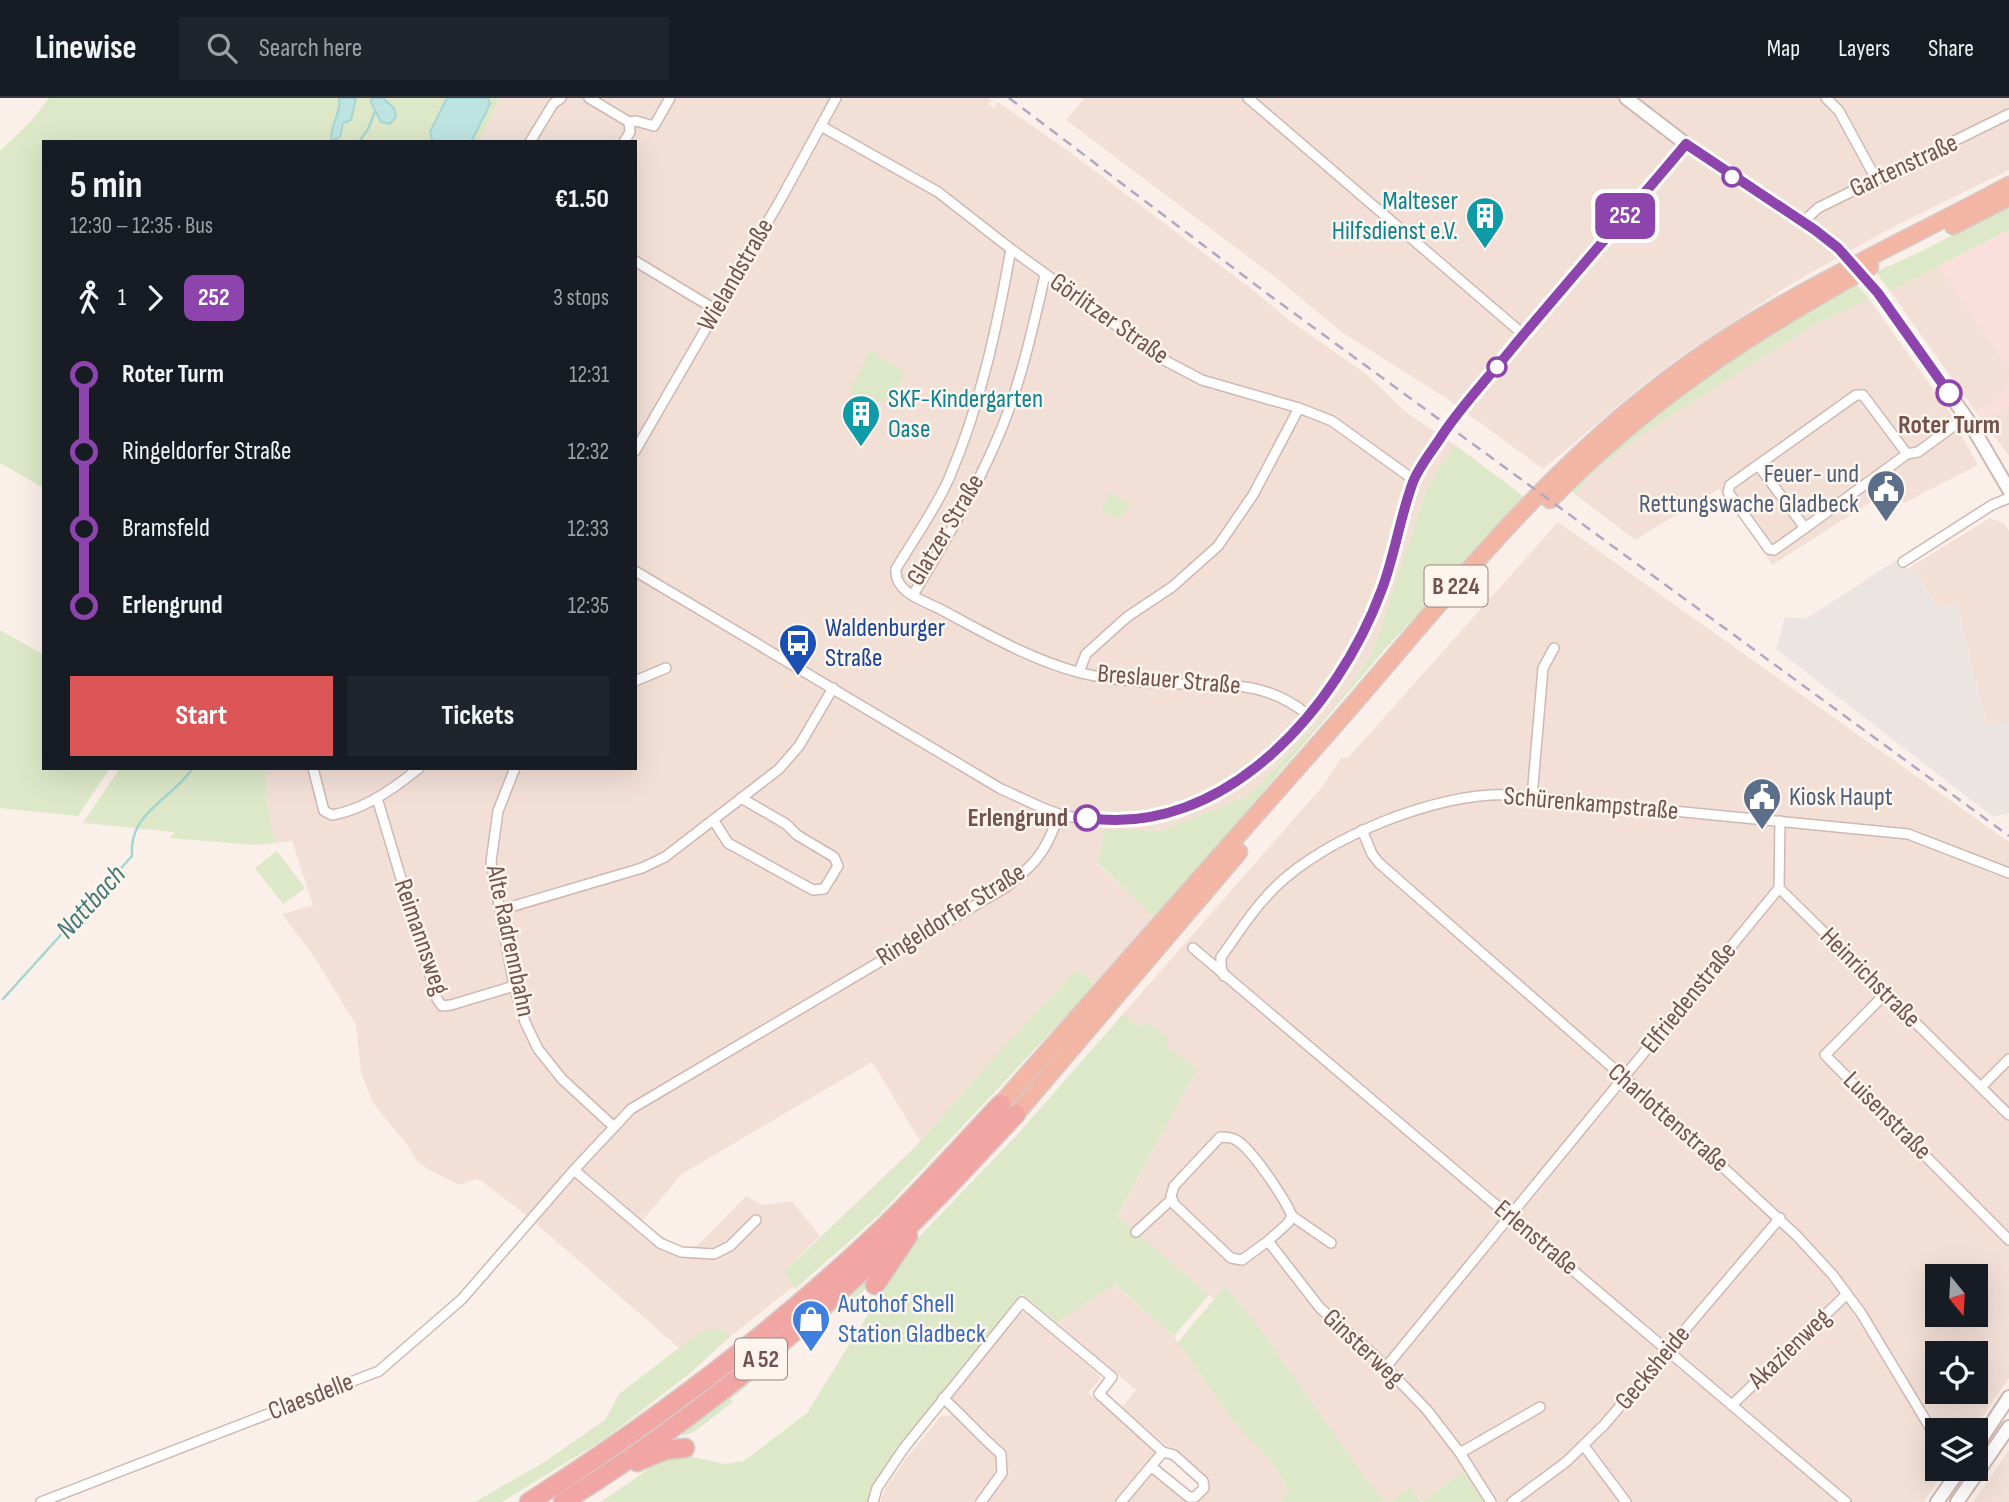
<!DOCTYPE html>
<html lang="en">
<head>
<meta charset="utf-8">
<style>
	:root { --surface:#171b24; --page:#20242c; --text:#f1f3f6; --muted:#9ea1a6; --line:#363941; --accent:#dd5657 }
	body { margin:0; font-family:"Sofia Sans Condensed",sans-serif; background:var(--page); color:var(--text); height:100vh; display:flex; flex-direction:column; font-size:26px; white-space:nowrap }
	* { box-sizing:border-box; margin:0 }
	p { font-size:23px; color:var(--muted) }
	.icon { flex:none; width:38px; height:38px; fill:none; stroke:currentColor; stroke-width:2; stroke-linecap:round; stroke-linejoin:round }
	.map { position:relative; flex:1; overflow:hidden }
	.side { position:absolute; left:42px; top:42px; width:595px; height:630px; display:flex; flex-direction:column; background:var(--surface); border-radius:0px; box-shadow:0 7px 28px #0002 }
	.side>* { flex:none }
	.badge { padding:0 14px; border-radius:10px; font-size:24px; line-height:46px }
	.needle { width:46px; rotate:162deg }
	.tools { position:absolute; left:1925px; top:1166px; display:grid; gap:14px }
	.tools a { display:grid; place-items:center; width:63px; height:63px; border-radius:0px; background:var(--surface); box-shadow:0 7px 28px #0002; font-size:35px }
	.map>.badge { position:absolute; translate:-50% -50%; box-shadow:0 0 0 4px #fff }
	.legs { display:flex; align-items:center; gap:10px; height:77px; padding:0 28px; font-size:23px }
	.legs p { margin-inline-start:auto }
	.overview { display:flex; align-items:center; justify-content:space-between; height:119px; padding:0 28px }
	h1 { font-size:38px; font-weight:700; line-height:52px }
	.action { display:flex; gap:14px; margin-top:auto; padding:14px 28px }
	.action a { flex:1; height:80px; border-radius:0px; background:var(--accent); color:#fff; font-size:28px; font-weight:700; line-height:80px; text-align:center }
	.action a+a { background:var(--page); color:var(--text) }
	ul { padding:0 28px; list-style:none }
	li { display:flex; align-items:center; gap:24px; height:77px; font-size:26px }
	li i { display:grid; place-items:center; width:10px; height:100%; margin:0 9px; background:currentColor }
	li i::after { content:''; width:18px; height:18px; margin:-9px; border:5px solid; border-radius:50%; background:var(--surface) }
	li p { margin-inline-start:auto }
	li:first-child i { background:linear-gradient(#0000 50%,currentColor 0) }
	li:last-child i { background:linear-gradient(currentColor 50%,#0000 0) }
	header { display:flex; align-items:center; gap:42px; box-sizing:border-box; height:98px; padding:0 35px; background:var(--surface); border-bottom:2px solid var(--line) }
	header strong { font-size:33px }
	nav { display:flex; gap:38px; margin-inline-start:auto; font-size:24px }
	.search { width:490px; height:63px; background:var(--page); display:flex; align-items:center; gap:18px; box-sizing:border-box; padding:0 24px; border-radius:0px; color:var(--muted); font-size:26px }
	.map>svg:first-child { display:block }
	.residential { fill:#f2e0d7; fill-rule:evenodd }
	.commercial { fill:#fbdfdd }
	.industrial { fill:#ece4e2 }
	.green { fill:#dce8c8 }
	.water { fill:#bee4e1; stroke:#a5d5d2; stroke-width:2 }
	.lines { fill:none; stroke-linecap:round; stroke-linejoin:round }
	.stream { stroke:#a5d5d2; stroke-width:2.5 }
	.minor-casing { stroke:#cfb8b2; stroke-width:12 }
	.tertiary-casing { stroke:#cfb8b2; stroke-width:16 }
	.secondary-casing { stroke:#d1b7b0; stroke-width:16 }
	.trunk-casing { stroke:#d5cbca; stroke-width:19 }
	.motorway-casing { stroke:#d5cbca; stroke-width:21 }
	.minor { stroke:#fff; stroke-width:9 }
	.tertiary { stroke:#fff; stroke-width:12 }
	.secondary { stroke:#fff; stroke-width:12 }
	.trunk { stroke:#f3b6a5; stroke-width:16 }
	.motorway { stroke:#f1a6a4; stroke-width:18 }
	.rail { stroke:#b0a7c5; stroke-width:2.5; stroke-dasharray:10 7; stroke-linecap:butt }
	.tertiary-bridge-casing { stroke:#cfb8b2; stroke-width:16; stroke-linecap:butt }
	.tertiary-bridge { stroke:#fff; stroke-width:12 }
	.line-1-casing { stroke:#fff; stroke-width:16 }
	.line-1 { stroke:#8e44ad; stroke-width:10 }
	.stop-1-dot { fill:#fff; stroke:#8e44ad; stroke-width:3.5 }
	.labels { text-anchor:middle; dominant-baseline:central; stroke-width:5; stroke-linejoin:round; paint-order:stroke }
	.shield { fill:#fef5ef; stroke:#9d847e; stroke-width:2 }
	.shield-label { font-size:24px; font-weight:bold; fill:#74534e }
	.street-label { font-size:26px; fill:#74534e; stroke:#fef5ef }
	.culture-label { font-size:26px; fill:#0d838f; stroke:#fef5ef; text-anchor:end }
	.stop-label { font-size:26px; font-weight:bold; fill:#74534e; stroke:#fef5ef }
	.service-label { font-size:26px; fill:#4e5e75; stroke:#fef5ef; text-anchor:end }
	.transit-label { font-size:26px; fill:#164399; stroke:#fef5ef; text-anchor:start }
	.shop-label { font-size:26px; fill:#366cbe; stroke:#fef5ef; text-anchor:start }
	.water-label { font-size:28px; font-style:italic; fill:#427875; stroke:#fef5ef }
</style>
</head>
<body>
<header>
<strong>Linewise</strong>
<div class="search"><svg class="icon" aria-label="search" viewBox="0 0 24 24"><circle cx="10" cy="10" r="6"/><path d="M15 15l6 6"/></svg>Search here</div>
<nav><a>Map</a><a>Layers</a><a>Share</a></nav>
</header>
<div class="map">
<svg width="2009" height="1404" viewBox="0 0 2009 1404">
	<rect width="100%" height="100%" fill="#fbf0e9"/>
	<g class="residential">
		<path d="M500 0H988L991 3 988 6 994 10 998 4 1071 55 1249 189 1289 222 1366 276 1407 315 1455 347 1427 389 1373 553 1336 607 1248 698 1161 733 1106 732 1097 765 1155 820 1095 887 1077 871 1000 953 920 1043 872 964 682 1076 642 1123 673 1146 686 1150 697 1148 746 1098 763 1107 792 1103 820 1138 784 1174 795 1187 730 1239 721 1231 703 1234 679 1250 526 1117 480 1082 476 1081 459 1087 428 1071 417 1063 408 1048 373 1005 361 975 356 927 313 857 282 816 313 807 292 743 275 745 266 698V670H635V44H478Z"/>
		<path d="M1085 0H2009V72L1893 129 1791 186 1684 256 1645 285 1543 371 1446 300 1343 235 1275 179 1066 22Z"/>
		<path d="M1939 168 2009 270V285L1992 303 1976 314 1890 193Z"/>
		<path d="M1869 201 1953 319 1952 321 1978 367 1904 405 1902 403 1880 417 1871 404 1772 467 1738 413 1719 391 1635 442 1576 397 1591 376 1641 337 1814 227Z"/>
		<path d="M2009 307V358L1985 326Z"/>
		<path d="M1990 420 2004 425 2009 433V623L1987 629 1956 505 1938 510 1912 468Z"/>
		<path d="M1558 424 2009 744V1280L1973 1332H1937V1370H1946L1924 1404H1484L1463 1374 1423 1404 1410 1389 1390 1404H1386L1373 1391 1259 1230 1226 1189 1214 1201 1117 1119 1197 971 1123 916 1322 689 1341 660H1348ZM1937 1178H1976V1216H1937ZM1937 1255H1976V1293H1937Z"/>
		<path d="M1113 1186 1174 1238 1233 1323 1272 1364 1289 1394 1280 1404H1199L1209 1392 1207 1382 1122 1309 1136 1292 1057 1225Z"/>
		<path d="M1026 1214 1099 1277 1100 1281 1088 1295 1155 1352V1356L1114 1404H986L1009 1376 1006 1354 949 1301 1021 1215Z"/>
		<path d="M955 1317 964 1324V1329L998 1358 1000 1374 974 1404H880L886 1389 904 1363 941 1318Z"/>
		<path d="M2009 1352V1404H1973L1984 1389Z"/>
		<path d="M1149 1376H1153L1187 1404H1125Z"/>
	</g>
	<g class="commercial">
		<path d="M2009 132V270L1939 168Z"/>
		<path d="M2009 285V307L1985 326 1976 314 1992 303Z"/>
	</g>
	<path class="industrial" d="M1901 459 1908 471 1912 468 1938 510 1956 505 1987 628 2009 623V715L1993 719 1776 551 1785 519 1806 521Z"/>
	<g class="green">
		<path d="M49 0H339L340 5 331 33 340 39C343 24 353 15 356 0H372L371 4 376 17 394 10 383 0H500L478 44H44V390L0 365V53L32 22Z"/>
		<path d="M2009 107V132L1890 193 1876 174 1924 152Z"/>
		<path d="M1855 185 1869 201 1814 227 1641 337 1591 376 1576 397 1570 392 1621 343 1706 275Z"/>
		<path d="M869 252 905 274 891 305 859 300 850 294Z"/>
		<path d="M1455 347 1526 400 1386 550 1155 820 1097 764 1106 731 1161 733 1248 698 1336 607 1373 553 1427 389Z"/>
		<path d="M1111 394 1130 406 1120 421 1102 413 1104 406Z"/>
		<path d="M0 532 44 557V670H110L78 718 0 710Z"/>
		<path d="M120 670H266V698L275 745 254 747 170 740 174 734 83 725Z"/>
		<path d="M277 753 305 790 283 806 255 770Z"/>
		<path d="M1077 871 1095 887 879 1117 795 1191 784 1174 917 1047 1000 953Z"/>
		<path d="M1123 916 1141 930 1147 923 1169 942 1166 948 1197 971 1117 1118 1209 1197 1174 1238 1114 1186 1057 1225 1022 1196 890 1361 872 1391 868 1404H601L667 1358H688L725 1366 744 1363 807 1315 880 1197 876 1194 912 1138 917 1141 1017 1037Z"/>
		<path d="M876 1171 873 1184 843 1212 839 1210 812 1233 815 1236 804 1245 801 1242 731 1301 733 1304 695 1333 683 1338 681 1334 745 1285 851 1196Z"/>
		<path d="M1225 1188 1259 1230 1373 1391 1386 1404H1280L1289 1393 1272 1364 1233 1323 1178 1244Z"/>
		<path d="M712 1231H721L730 1239 689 1276 606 1340 502 1404H475L541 1366 605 1322 619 1296 679 1250 703 1233Z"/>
		<path d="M1463 1373 1484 1404H1423Z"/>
		<path d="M1410 1389 1422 1404H1390Z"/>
	</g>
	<g class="water">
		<path d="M339 0H356L351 22 343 25 340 39 334 42 331 40C331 26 342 13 339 0Z"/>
		<path d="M372 0H383L394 10 396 18 390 26 381 24 371 4Z"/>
		<path d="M447 0H488L490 6 471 44H433L430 34Z"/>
	</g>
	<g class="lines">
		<g class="stream">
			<path d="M359 44 368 31 375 14"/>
			<path d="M3 901 132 758C128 715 171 702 193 670"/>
		</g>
		<defs>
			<g id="minor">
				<path d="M589 0 629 24 630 34 624 44"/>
				<path d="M1248 0 1524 237"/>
				<path d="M1826 0 1839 13 1876 81"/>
				<path d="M629 24 636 23 654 28 670 0"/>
				<path d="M821 28 938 94 1011 151 1164 262 1202 282 1299 310 1332 323 1414 382"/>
				<path d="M530 44 553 6 561 0"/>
				<path d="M1802 125 1818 110 2009 16"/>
				<path d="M1011 151C997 229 981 305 950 378 937 409 913 442 896 471 894 494 922 502 940 511 985 535 1031 562 1081 575 1114 583 1148 585 1182 586 1231 587 1268 584 1308 617"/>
				<path d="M635 163 716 212"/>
				<path d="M1856 297H1863L1907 356 1805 430 1758 367Z"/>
				<path d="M635 353 782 99 836 0"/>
				<path d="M1907 356 1918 354 1966 319"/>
				<path d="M1758 367 1730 387 1728 394 1769 451 1774 452 1805 430"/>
				<path d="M1903 464 1992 407 2009 400"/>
				<path d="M635 473 1001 691C1020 699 1040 710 1059 716 1079 722 1102 722 1122 721 1248 718 1337 601 1381 494 1396 458 1398 418 1414 382 1421 367 1432 351 1442 338 1470 298 1504 260 1535 223 1586 164 1636 105 1686 46"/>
				<path d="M913 497C942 448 972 399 995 346 1019 293 1032 234 1045 177"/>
				<path d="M1079 574 1086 556 1127 519 1172 489 1218 448 1253 397 1299 310"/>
				<path d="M635 583 666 570"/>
				<path d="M313 670 324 713 332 717C363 712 395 690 419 670"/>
				<path d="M515 670 498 713 491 764 514 888 525 924 538 951 562 981 613 1028"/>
				<path d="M1532 699 1543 570 1554 550"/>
				<path d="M377 700 437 901 442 908 451 907 514 888"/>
				<path d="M714 723 728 745 813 792 824 791 838 768 834 759 797 737 786 726 741 700"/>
				<path d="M1780 723 1779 790 2009 1017"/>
				<path d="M1362 732 1372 756 1379 765 1669 1019 1797 1138 1832 1176 1861 1215 1937 1341"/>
				<path d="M500 812 642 770 665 759 779 671 799 648 833 590"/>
				<path d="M1193 850 1846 1404"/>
				<path d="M1224 878 1221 869V859C1236 839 1249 817 1266 799 1311 746 1421 701 1490 697 1504 696 1518 698 1532 699L1908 736 2009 775"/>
				<path d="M1886 895 1825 957 2009 1142"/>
				<path d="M1981 989 2009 961"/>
				<path d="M574 1072 660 1145 681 1154 714 1156 730 1148 756 1122"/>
				<path d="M1292 1118 1331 1145"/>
				<path d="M1136 1134 1172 1101"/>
				<path d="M1268 1143 1288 1125 1292 1118C1285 1101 1252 1051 1236 1042 1231 1039 1226 1039 1220 1039L1174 1088 1171 1098 1174 1106 1231 1160 1242 1162 1268 1143 1320 1210 1372 1255 1427 1312 1460 1355 1491 1404"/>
				<path d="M1386 1269 1779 790"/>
				<path d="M943 1300C963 1318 980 1338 1001 1356L1002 1375 981 1404"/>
				<path d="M1732 1307 1847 1196"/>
				<path d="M1584 1348 1626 1404"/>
				<path d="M1460 1355 1540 1309"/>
				<path d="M41 1404 379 1273 462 1201 574 1072 631 1011 1006 789C1036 766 1047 752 1059 716"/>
				<path d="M873 1404 877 1390 904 1350 1022 1204 1112 1279 1099 1296 1163 1354 1174 1357 1203 1383 1204 1390 1195 1399H1189L1152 1369"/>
				<path d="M1121 1404 1163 1354"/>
				<path d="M1512 1404 1566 1364 1604 1327 1780 1120"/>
			</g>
			<g id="tertiary">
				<path d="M1626 0 1686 46 1815 132 1838 150"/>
				<path d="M1878 195 1970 325 2009 392"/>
			</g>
			<g id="secondary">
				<path d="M1976 1349 2009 1299"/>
				<path d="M1937 1404 1961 1370"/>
				<path d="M1957 1404 2009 1329"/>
			</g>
			<g id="trunk">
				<path d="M1953 128 2009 99"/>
				<path d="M1550 402C1648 302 1749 236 1870 169"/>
				<path d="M1001 1006C1118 874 1234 743 1349 611 1444 501 1536 385 1650 295 1759 207 1887 153 2009 87"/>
				<path d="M1016 1016 1239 754"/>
			</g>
			<g id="motorway">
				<path d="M875 1187 908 1138"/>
				<path d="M637 1364 665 1352 685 1350"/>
				<path d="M529 1404C656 1323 775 1233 884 1129 925 1090 962 1047 1001 1006"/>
				<path d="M563 1404C685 1328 798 1236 901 1136 941 1098 978 1056 1016 1016"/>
			</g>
		</defs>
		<use href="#minor" class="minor-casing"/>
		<use href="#tertiary" class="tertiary-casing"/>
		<use href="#secondary" class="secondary-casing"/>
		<use href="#trunk" class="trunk-casing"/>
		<use href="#motorway" class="motorway-casing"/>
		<use href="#minor" class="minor"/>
		<use href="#tertiary" class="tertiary"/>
		<use href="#secondary" class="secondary"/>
		<use href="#trunk" class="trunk"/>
		<use href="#motorway" class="motorway"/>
		<path class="rail" d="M1009 0 1265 194 2009 738"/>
		<defs>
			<path id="tertiary-bridge" d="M1838 150 1878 195"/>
		</defs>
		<use href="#tertiary-bridge" class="tertiary-bridge-casing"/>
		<use href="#tertiary-bridge" class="tertiary-bridge"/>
	</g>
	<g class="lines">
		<defs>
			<path id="line-1" d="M1087 720C1225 740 1338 610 1382 491 1395 456 1400 419 1413 384 1419 369 1432 353 1441 339 1462 307 1490 278 1514 248 1571 180 1629 114 1686 46L1815 132 1838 150 1878 195 1949 295"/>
		</defs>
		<use href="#line-1" class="line-1-casing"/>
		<use href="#line-1" class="line-1"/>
	</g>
	<defs>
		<symbol id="building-pin" viewBox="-11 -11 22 30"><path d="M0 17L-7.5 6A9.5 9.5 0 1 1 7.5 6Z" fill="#0f9aa8" stroke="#fef5ef"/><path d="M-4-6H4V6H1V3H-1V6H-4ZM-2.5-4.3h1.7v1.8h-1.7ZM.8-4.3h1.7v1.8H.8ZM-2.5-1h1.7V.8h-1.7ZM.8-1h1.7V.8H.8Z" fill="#fff"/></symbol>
		<symbol id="civic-pin" viewBox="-11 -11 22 30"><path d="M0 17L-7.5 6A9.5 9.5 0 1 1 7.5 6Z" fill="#5c6f8a" stroke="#fef5ef"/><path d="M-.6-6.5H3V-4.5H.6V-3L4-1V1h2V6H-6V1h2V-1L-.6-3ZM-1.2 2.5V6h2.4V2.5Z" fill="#fff"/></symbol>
		<symbol id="bus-pin" viewBox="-11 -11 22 30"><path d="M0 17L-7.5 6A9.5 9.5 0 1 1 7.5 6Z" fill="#1a4fb4" stroke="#fef5ef"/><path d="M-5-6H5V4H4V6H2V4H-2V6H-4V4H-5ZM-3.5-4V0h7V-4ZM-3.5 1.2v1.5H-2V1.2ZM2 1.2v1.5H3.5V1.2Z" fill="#fff"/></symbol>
		<symbol id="shop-pin" viewBox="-11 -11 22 30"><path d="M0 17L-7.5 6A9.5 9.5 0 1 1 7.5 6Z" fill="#3f7fe0" stroke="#fef5ef"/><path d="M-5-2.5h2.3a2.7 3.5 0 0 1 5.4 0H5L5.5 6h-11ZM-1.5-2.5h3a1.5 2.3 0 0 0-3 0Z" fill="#fff"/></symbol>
	</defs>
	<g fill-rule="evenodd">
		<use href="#building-pin" x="1463" y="96" width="44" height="60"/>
		<use href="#building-pin" x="839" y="294" width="44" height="60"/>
		<use href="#civic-pin" x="1864" y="369" width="44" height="60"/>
		<use href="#bus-pin" x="776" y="523" width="44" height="60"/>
		<use href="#civic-pin" x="1740" y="677" width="44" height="60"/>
		<use href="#shop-pin" x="789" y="1199" width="44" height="60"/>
	</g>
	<g class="stop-1-dot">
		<circle cx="1732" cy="79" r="9"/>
		<circle cx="1497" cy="269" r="9"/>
		<circle cx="1949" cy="295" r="12"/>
		<circle cx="1087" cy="720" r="12"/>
	</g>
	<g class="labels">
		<g class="shield">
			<rect x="1424.5" y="467.5" width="63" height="41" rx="5"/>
			<rect x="735" y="1240.5" width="52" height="41" rx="5"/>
		</g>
		<g class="shield-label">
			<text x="1456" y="488">B 224</text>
			<text x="761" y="1261">A 52</text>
		</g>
		<g class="street-label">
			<text transform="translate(1904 68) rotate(-25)">Gartenstraße</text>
			<text transform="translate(736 177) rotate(-60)">Wielandstraße</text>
			<text transform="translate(1109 221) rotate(35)">Görlitzer Straße</text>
			<text transform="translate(946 432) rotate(-59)">Glatzer Straße</text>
			<text transform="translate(1169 582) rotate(5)">Breslauer Straße</text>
			<text transform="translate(1591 706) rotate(5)">Schürenkampstraße</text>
			<text transform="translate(951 817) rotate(-32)">Ringeldorfer Straße</text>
			<text transform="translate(421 839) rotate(71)">Reimannsweg</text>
			<text transform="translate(510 843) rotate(78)">Alte Radrennbahn</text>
			<text transform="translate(1870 880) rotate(45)">Heinrichstraße</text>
			<text transform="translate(1689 900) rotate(-51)">Elfriedenstraße</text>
			<text transform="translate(1887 1018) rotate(45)">Luisenstraße</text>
			<text transform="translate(1668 1020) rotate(41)">Charlottenstraße</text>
			<text transform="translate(1536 1140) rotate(40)">Erlenstraße</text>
			<text transform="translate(1363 1250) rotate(43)">Ginsterweg</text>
			<text transform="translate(1790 1251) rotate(-44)">Akazienweg</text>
			<text transform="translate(1653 1270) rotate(-50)">Gecksheide</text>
			<text transform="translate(311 1299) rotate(-21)">Claesdelle</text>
		</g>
		<g class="culture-label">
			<text x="1458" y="103">Malteser<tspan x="1458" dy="30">Hilfsdienst e.V.</tspan></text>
			<text x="888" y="301" text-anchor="start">SKF-Kindergarten<tspan x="888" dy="30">Oase</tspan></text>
		</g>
		<g class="stop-label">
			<text x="1949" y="327">Roter Turm</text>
			<text x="1068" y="720" text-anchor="end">Erlengrund</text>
		</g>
		<g class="service-label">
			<text x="1859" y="376">Feuer- und<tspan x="1859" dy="30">Rettungswache Gladbeck</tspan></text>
			<text x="1789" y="699" text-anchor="start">Kiosk Haupt</text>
		</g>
		<g class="transit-label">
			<text x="825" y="530">Waldenburger<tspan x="825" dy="30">Straße</tspan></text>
		</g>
		<g class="shop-label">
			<text x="838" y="1206">Autohof Shell<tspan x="838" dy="30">Station Gladbeck</tspan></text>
		</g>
		<g class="water-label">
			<text transform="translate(91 804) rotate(-48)">Nattbach</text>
		</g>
	</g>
</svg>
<div class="tools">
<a><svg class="needle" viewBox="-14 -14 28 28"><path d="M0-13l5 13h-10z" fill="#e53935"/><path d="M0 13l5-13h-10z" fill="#9ea1a6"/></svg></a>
<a><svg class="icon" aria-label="locate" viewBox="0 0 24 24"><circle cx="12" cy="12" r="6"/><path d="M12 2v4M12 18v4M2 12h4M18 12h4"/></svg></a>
<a><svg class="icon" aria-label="layers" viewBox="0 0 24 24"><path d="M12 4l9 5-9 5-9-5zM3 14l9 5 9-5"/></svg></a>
</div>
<b class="badge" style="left:1625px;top:118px;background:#8e44ad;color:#fff">252</b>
<section class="side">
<div class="overview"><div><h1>5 min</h1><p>12:30 – 12:35 · Bus</p></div><b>€1.50</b></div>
<div class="legs"><svg class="icon" aria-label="walk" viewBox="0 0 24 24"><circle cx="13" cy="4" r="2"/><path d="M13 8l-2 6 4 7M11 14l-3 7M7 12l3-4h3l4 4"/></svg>1<svg class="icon" aria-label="forward" viewBox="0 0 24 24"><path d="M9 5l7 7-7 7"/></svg><b class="badge" style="background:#8e44ad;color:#fff">252</b><p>3 stops</p></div>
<ul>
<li><i style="color:#8e44ad"></i><b>Roter Turm</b><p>12:31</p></li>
<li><i style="color:#8e44ad"></i><span>Ringeldorfer Straße</span><p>12:32</p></li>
<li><i style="color:#8e44ad"></i><span>Bramsfeld</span><p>12:33</p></li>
<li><i style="color:#8e44ad"></i><b>Erlengrund</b><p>12:35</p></li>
</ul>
<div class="action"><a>Start</a><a>Tickets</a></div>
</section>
</div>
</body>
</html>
